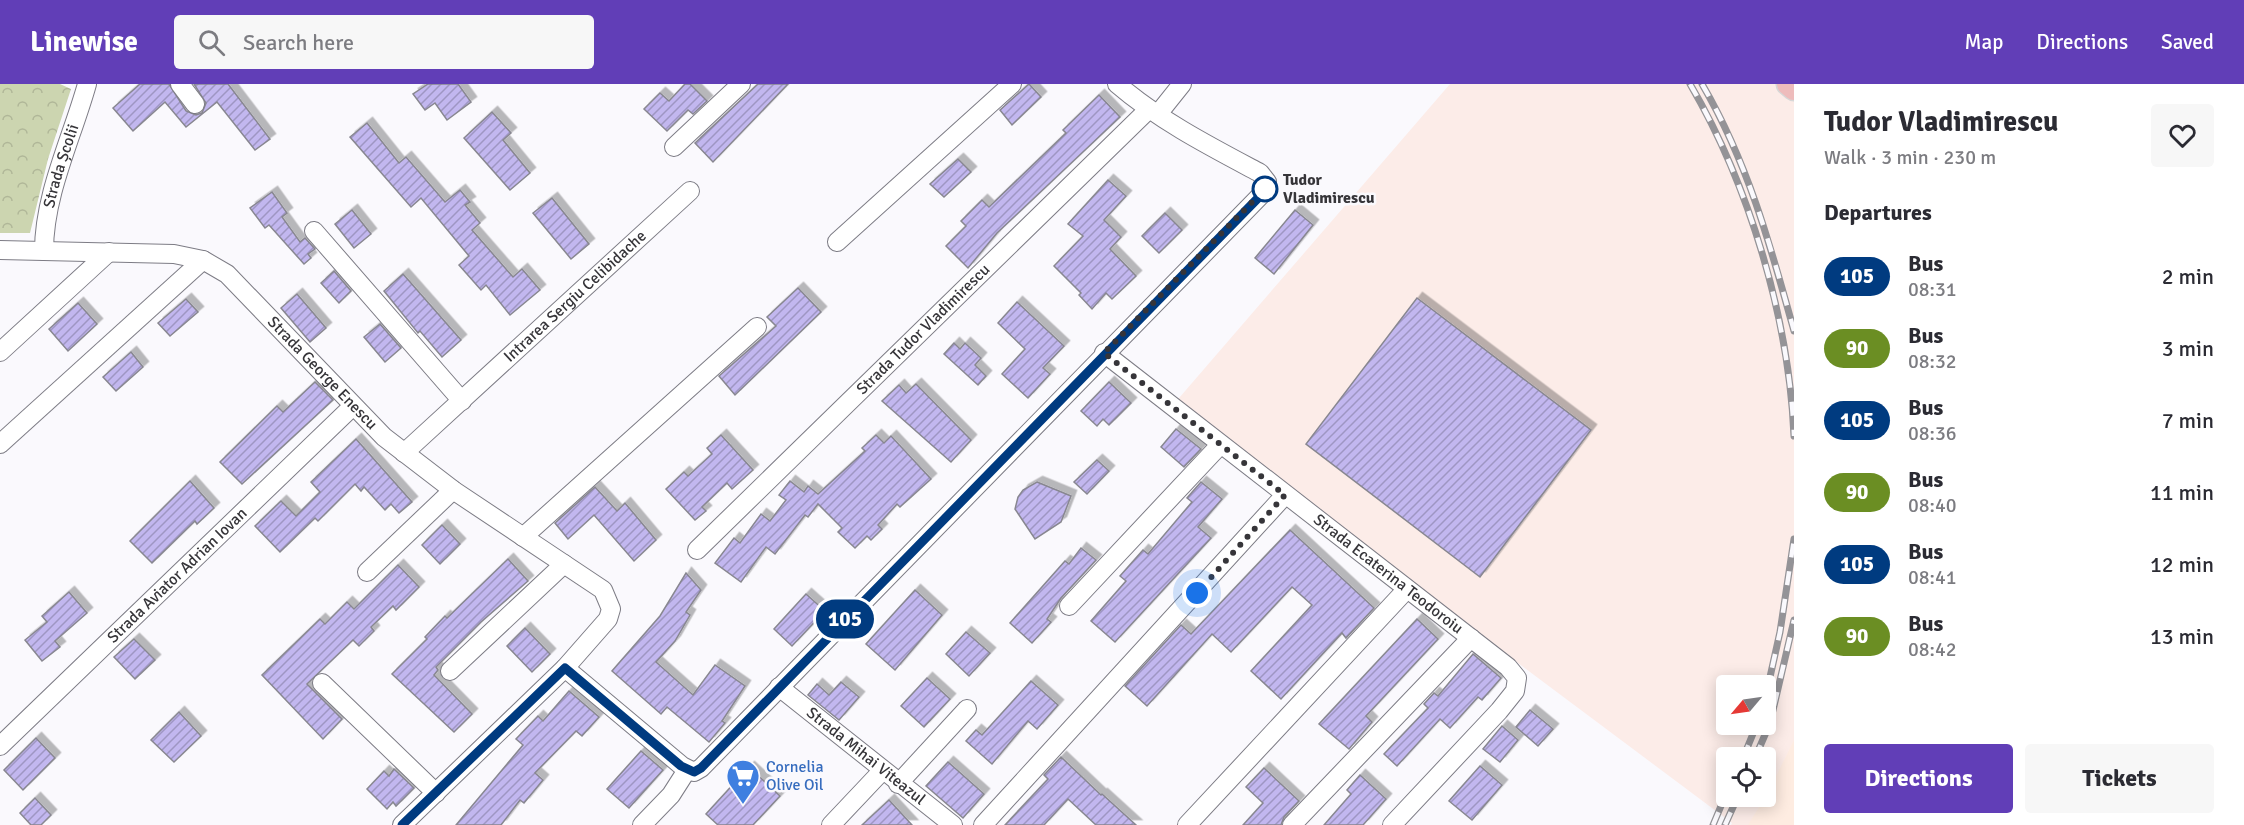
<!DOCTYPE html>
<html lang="en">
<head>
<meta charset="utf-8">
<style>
	:root { --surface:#fff; --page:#f7f7f7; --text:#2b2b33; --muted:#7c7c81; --accent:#613eb7 }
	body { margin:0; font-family:Signika,sans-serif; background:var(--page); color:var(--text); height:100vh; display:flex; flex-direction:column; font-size:22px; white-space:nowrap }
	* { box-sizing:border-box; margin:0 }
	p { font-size:20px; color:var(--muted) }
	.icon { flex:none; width:33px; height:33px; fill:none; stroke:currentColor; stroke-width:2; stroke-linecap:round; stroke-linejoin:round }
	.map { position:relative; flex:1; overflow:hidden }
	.panel { display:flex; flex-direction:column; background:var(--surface); width:450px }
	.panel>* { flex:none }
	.badge { padding:0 12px; border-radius:20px; font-size:21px; line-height:39px }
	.needle { width:39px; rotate:241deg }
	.fabs { position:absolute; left:1716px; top:591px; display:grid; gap:12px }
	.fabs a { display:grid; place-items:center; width:60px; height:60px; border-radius:6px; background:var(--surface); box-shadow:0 3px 15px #0003; font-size:30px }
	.you { position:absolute; width:30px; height:30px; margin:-15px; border:4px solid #fff; border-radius:50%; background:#1a73e8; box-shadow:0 0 0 9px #1a73e833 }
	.map>.badge { position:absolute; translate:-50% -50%; box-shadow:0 0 0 3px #fff }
	h2 { padding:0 30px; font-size:22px; line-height:54px }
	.round { display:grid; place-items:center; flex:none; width:63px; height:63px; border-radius:6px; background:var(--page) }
	.summary { display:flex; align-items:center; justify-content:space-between; height:102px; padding:0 30px }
	h1 { font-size:28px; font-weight:700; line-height:45px }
	.primary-button { display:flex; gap:12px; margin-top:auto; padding:12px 30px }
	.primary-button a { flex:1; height:69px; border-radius:6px; background:var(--accent); color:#fff; font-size:24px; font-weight:700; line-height:69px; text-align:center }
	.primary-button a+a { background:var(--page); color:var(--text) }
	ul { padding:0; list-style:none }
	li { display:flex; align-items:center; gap:18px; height:72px; padding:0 30px }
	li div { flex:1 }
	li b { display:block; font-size:22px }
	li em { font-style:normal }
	li .badge { min-width:66px; font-weight:700; text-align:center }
	header { display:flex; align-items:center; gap:36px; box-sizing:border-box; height:84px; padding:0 30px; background:var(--accent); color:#fff }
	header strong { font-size:28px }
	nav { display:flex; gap:33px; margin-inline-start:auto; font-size:21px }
	.search { width:420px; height:54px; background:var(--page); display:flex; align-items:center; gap:15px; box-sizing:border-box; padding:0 21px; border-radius:6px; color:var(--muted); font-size:22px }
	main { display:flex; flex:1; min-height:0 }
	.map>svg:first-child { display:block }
	.industrial { fill:#fcece8; fill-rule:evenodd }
	.education { fill:#feece1 }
	.park { fill:url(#park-crowns) }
	.building { fill:url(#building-hatch); stroke:#888790; stroke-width:1.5; filter:url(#shadow) }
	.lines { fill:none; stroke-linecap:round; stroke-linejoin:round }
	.minor-casing { stroke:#7d7c85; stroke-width:20 }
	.major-casing { stroke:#d7d7d7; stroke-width:25 }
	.minor { stroke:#fff; stroke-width:18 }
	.major { stroke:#eebcbc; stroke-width:22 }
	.rail-casing { stroke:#949397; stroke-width:7 }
	.rail { stroke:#faf9fd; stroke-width:4.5; stroke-dasharray:14; stroke-linecap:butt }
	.line-casing { stroke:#fff; stroke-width:14 }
	.line { stroke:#003b80; stroke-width:9 }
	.walk { stroke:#363539; stroke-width:6; stroke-dasharray:0 10.8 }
	.stop-dot { fill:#fff; stroke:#003b80; stroke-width:3 }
	.labels { text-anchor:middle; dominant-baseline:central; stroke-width:5; stroke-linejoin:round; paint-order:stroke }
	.street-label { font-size:16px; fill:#363539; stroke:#faf9fd }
	.stop-label { font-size:16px; font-weight:bold; fill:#363539; stroke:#faf9fd; text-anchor:start }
	.shop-label { font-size:16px; fill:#366cbe; stroke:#faf9fd; text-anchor:start }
</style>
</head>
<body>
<header>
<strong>Linewise</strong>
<div class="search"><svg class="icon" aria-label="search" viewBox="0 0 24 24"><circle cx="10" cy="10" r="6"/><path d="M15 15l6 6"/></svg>Search here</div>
<nav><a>Map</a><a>Directions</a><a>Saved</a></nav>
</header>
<main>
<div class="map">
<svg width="1794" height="741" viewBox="0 0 1794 741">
	<defs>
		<pattern id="park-crowns" width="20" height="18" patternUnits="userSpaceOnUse" patternTransform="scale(1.5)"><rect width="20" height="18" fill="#ccd5b0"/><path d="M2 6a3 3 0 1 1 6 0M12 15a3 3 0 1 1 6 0" fill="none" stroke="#b0b798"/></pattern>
		<pattern id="building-hatch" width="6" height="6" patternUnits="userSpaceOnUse" patternTransform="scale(1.5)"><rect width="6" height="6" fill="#c2b7ef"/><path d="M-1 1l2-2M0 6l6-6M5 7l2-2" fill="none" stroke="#9e96c3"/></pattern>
		<filter id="shadow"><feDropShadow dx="5.5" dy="-5.5" stdDeviation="0" flood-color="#0004"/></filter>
	</defs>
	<rect width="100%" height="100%" fill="#faf9fd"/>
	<path class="industrial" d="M1450 0H1794V741H1731L1732 739 1173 321ZM1726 602H1766V640H1726ZM1726 674H1766V712H1726Z"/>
	<path class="education" d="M1794 656V741H1748L1766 712Z"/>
	<path class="park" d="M0 0H60L71 5 48 75 30 149H0Z"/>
	<g class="building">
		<path d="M140 0H169L186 27 196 31 202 29 206 19 194 0H228L270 55 255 66 217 18 186 43 165 18 133 47 113 24Z"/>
		<path d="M428 0H458L471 18 447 36 435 19 425 26 413 10Z"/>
		<path d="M685 0H690L707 17 693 30 688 26 667 47 644 25 660 9 669 17Z"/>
		<path d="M758 0H788L713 78 695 59Z"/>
		<path d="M1029 0 1041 13 1012 41 1000 26Z"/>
		<path d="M1099 11 1120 33 997 149 968 184 946 162 966 142 961 137 982 116 989 123 1066 49 1063 46Z"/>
		<path d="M492 28 511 49 503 56 530 89 510 106 464 54Z"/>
		<path d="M367 39 399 79 406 73 445 118 460 106 470 118 465 121 480 139 472 146 513 193 522 185 540 206 510 231 486 201 481 206 459 181 469 172 421 114 411 123 350 53Z"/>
		<path d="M958 75 971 88 944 113 930 100Z"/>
		<path d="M1108 96 1126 112 1104 136 1121 153 1110 165 1136 192 1112 215 1106 209 1092 225 1079 211 1081 209 1054 182 1083 152 1068 140Z"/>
		<path d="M272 108 287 129 282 133 300 158 305 154 315 165 308 170 311 174 304 180 269 141 265 144 250 124Z"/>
		<path d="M552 114 589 160 571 175 533 129Z"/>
		<path d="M352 126 371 150 354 164 335 140Z"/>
		<path d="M1295 126 1313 141 1274 190 1255 174Z"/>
		<path d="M1165 129 1182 146 1159 169 1142 152Z"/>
		<path d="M334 187 351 207 339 219 321 199Z"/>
		<path d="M403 190 461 256 442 273 420 247 418 249 384 207Z"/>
		<path d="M798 204 821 228 735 311 719 292 776 242 767 233Z"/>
		<path d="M297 210 326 244 310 258 281 224Z"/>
		<path d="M1417 214 1591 346 1480 493 1306 360Z"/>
		<path d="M186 215 198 228 170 252 158 239Z"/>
		<path d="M1017 218 1064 262 1043 284 1050 290 1028 314 1002 290 1025 265 998 239Z"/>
		<path d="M78 219 97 240 68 267 49 245Z"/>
		<path d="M380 240 401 264 385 278 364 253Z"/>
		<path d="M954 259 960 265 965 259 981 274 975 281 986 292 978 301 944 270Z"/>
		<path d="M131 268 143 283 116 307 103 293Z"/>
		<path d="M315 298 333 316 242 400 220 378 277 322 283 328Z"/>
		<path d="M1109 298 1131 319 1109 341 1103 335 1097 342 1081 327Z"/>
		<path d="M916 300 971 356 951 378 882 317 899 301 906 309Z"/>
		<path d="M1176 345 1201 365 1184 383 1161 363Z"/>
		<path d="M721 351 753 386 732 405 727 399 702 423 706 427 695 436 666 405 684 388 688 392 712 370 707 364Z"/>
		<path d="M876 351 884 359 891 352 931 395 900 423 897 420 878 441 882 445 871 456 867 452 855 464 838 448 842 444 818 420 808 433 805 431 775 470 766 463 741 498 715 479 734 454 740 459 761 430 770 437 786 416 779 411 790 397 804 408 808 402 818 410 865 367 862 364Z"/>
		<path d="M356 355 412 418 399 429 391 420 385 426 364 403 361 407 355 400 318 437 315 434 280 468 255 442 281 417 296 432 320 408 311 398Z"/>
		<path d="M1097 376 1109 387 1087 410 1074 398Z"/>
		<path d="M190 397 214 424 197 440 195 437 152 479 130 457Z"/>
		<path d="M1037 398 1071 412 1061 438 1035 455 1015 425 1018 413 1023 406Z"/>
		<path d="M1201 398 1222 415 1198 443 1211 454 1115 558 1091 537 1126 497 1120 492 1143 466 1148 470 1192 418 1187 414Z"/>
		<path d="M595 403 617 427 625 419 656 456 634 477 594 431 568 455 555 439Z"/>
		<path d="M442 441 460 460 440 480 422 461Z"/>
		<path d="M1290 446 1374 524 1346 554 1342 549 1281 615 1251 587 1312 521 1292 503 1231 568 1212 550 1147 622 1125 602 1181 541 1191 550Z"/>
		<path d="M1081 464 1096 476 1061 514 1047 535 1051 538 1032 559 1010 539 1065 477 1069 480Z"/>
		<path d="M508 475 528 497 481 538 436 583 438 586 434 591 472 630 454 648 392 590 427 555 425 553 445 532 447 534Z"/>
		<path d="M398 481 419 503 396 526 393 522 371 543 374 547 359 562 353 556 307 600 342 635 323 655 262 591 320 535 325 540 347 518 354 525Z"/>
		<path d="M686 489 701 506 686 528 690 531 675 557 656 578 693 611 715 581 745 602 722 637 725 639 709 658 667 623 661 630 612 587 660 532Z"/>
		<path d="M915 506 942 531 895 586 866 560Z"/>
		<path d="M69 508 87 529 55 557 60 563 42 577 25 556 47 538 42 532Z"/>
		<path d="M806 510 825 527 792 562 774 545Z"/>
		<path d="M1417 535 1438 555 1366 632 1372 638 1349 665 1319 640Z"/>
		<path d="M525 544 550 570 532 588 507 562Z"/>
		<path d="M966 548 990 569 969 592 946 570Z"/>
		<path d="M134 555 155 576 135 595 114 573Z"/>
		<path d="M1473 570 1501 594 1482 616 1478 613 1450 644 1440 635 1397 682 1384 670 1428 624 1424 620 1434 609 1438 612Z"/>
		<path d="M927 594 950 615 924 643 901 622Z"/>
		<path d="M1031 597 1058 621 1037 645 1028 637 992 680 966 657 976 646 982 651Z"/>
		<path d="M841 598 859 613 839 636 808 611 817 600 829 611Z"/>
		<path d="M569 607 599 633 582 652 576 647 535 689 543 696 524 719 520 716 501 741H456L523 661 516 655 538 632 543 637Z"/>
		<path d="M1530 626 1553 645 1538 662 1516 643Z"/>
		<path d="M179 628 201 652 174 678 151 656Z"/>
		<path d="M1502 642 1518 656 1500 678 1483 665Z"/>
		<path d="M36 654 55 674 23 706 4 686Z"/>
		<path d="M641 667 663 686 629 724 607 705Z"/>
		<path d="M1061 673 1101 711 1102 710 1136 741H1096L1068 715 1044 741H1005L1048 695 1044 691Z"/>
		<path d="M948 678 984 710 963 734 926 702Z"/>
		<path d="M1480 682 1502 701 1472 736 1449 717Z"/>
		<path d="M749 683 780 712 753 741H718L706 730Z"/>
		<path d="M1264 684 1299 717 1284 733 1281 741H1243L1263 719 1246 703Z"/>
		<path d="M394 685 414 704 396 722 393 718 387 725 367 705 384 687 389 692Z"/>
		<path d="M1360 691 1386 715 1363 741H1324L1351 710 1347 706Z"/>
		<path d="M35 714 51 731 41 741H31L20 729Z"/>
		<path d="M889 716 912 741H862Z"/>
	</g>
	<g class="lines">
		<defs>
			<g id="minor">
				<path d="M180 0 195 20"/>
				<path d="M1158 30 1182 0"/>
				<path d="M674 63 741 0"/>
				<path d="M314 147 462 317"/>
				<path d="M837 158 1012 0"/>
				<path id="s1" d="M0 166 174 170 203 176 227 190 384 353 453 406 603 506 611 525 608 535 565 584"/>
				<path id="s2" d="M44 167C44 110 72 54 87 0"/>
				<path d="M0 268 109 168"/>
				<path id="s3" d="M1104 269 1508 583 1517 594 1515 607 1499 627 1392 741"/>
				<path d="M0 360 203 176"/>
				<path id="s4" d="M404 369 690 107"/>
				<path d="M523 453 757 243"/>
				<path id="s5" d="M697 466 1149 25"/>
				<path d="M367 488 453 406"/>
				<path d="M1069 522 1220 361"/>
				<path d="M450 587 564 480"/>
				<path d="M322 599 436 709"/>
				<path id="s6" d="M779 603 953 741"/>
				<path id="s7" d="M0 662 353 322"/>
				<path d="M898 700 967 625"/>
				<path d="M402 741 565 584 682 682 694 688 701 684 1263 109 1267 98 1260 89C1211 63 1160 37 1117 0"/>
				<path d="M642 741 671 711 687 686"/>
				<path d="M831 741 882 687"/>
				<path d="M983 741 1285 411"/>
				<path d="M1187 741 1407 505"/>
				<path d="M1292 741 1471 554"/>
			</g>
			<path id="major" d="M1788 0 1794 5"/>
		</defs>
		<use href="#minor" class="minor-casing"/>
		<use href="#major" class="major-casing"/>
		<use href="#minor" class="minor"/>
		<use href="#major" class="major"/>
		<defs>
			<g id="rail">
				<path d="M1690 0C1749 101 1789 234 1794 352"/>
				<path d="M1702 0C1748 79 1770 160 1794 247"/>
				<path d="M1766 611 1780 548 1794 455"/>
				<path d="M1743 674 1757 640"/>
				<path d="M1755 674 1770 639 1794 536"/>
				<path d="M1713 741 1726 710"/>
				<path d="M1725 741 1738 712"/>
			</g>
		</defs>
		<use href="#rail" class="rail-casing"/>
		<use href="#rail" class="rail"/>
	</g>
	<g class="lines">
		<defs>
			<path id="line" d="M402 741 565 584 681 682 694 688 701 684 1263 109 1267 99"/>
		</defs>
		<use href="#line" class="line-casing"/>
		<use href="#line" class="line"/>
		<path class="walk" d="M1197 509 1285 411 1104 269 1265 105"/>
	</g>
	<defs>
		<symbol id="supermarket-pin" viewBox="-11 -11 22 30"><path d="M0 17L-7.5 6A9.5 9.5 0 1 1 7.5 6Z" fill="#3f7fe0" stroke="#faf9fd"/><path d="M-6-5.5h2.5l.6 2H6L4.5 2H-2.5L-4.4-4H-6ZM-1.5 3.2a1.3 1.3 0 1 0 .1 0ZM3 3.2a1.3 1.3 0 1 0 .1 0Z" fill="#fff"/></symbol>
	</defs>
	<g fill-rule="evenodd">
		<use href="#supermarket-pin" x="724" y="673" width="38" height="52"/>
	</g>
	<circle class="stop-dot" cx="1265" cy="105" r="12"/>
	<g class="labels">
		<g class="street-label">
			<text stroke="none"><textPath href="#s2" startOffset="87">Strada Școlii</textPath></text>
			<text stroke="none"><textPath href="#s4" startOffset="232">Intrarea Sergiu Celibidache</textPath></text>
			<text stroke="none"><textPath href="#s5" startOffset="316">Strada Tudor Vladimirescu</textPath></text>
			<text stroke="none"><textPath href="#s1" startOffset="369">Strada George Enescu</textPath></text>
			<text stroke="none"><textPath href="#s3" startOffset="360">Strada Ecaterina Teodoroiu</textPath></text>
			<text stroke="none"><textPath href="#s7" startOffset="246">Strada Aviator Adrian Iovan</textPath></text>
			<text stroke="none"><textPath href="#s6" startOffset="111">Strada Mihai Viteazul</textPath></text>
		</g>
		<g class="stop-label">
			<text x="1283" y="96">Tudor<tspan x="1283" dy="18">Vladimirescu</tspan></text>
		</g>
		<g class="shop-label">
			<text x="766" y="683">Cornelia<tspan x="766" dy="18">Olive Oil</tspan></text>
		</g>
	</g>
</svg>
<div class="fabs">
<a><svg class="needle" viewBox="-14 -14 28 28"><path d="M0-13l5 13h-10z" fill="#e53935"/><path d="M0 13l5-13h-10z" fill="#7c7c81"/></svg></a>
<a><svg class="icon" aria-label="locate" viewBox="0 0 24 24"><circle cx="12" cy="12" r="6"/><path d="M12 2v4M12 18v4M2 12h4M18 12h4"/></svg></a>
</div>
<div class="you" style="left:1197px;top:509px"></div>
<b class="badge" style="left:845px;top:535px;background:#003b80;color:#fff">105</b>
</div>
<section class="panel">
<div class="summary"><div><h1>Tudor Vladimirescu</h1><p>Walk · 3 min · 230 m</p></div><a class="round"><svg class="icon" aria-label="heart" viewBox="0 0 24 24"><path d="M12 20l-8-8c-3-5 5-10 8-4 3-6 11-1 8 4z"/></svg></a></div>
<h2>Departures</h2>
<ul>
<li><span class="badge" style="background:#003b80;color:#fff">105</span><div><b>Bus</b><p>08:31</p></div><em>2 min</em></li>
<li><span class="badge" style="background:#6b8e23;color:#fff">90</span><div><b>Bus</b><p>08:32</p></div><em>3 min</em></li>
<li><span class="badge" style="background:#003b80;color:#fff">105</span><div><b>Bus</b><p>08:36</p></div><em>7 min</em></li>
<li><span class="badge" style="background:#6b8e23;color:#fff">90</span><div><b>Bus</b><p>08:40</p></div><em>11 min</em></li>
<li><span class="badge" style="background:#003b80;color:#fff">105</span><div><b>Bus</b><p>08:41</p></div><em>12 min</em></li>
<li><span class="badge" style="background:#6b8e23;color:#fff">90</span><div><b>Bus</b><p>08:42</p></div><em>13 min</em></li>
</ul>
<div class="primary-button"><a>Directions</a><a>Tickets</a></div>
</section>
</main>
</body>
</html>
